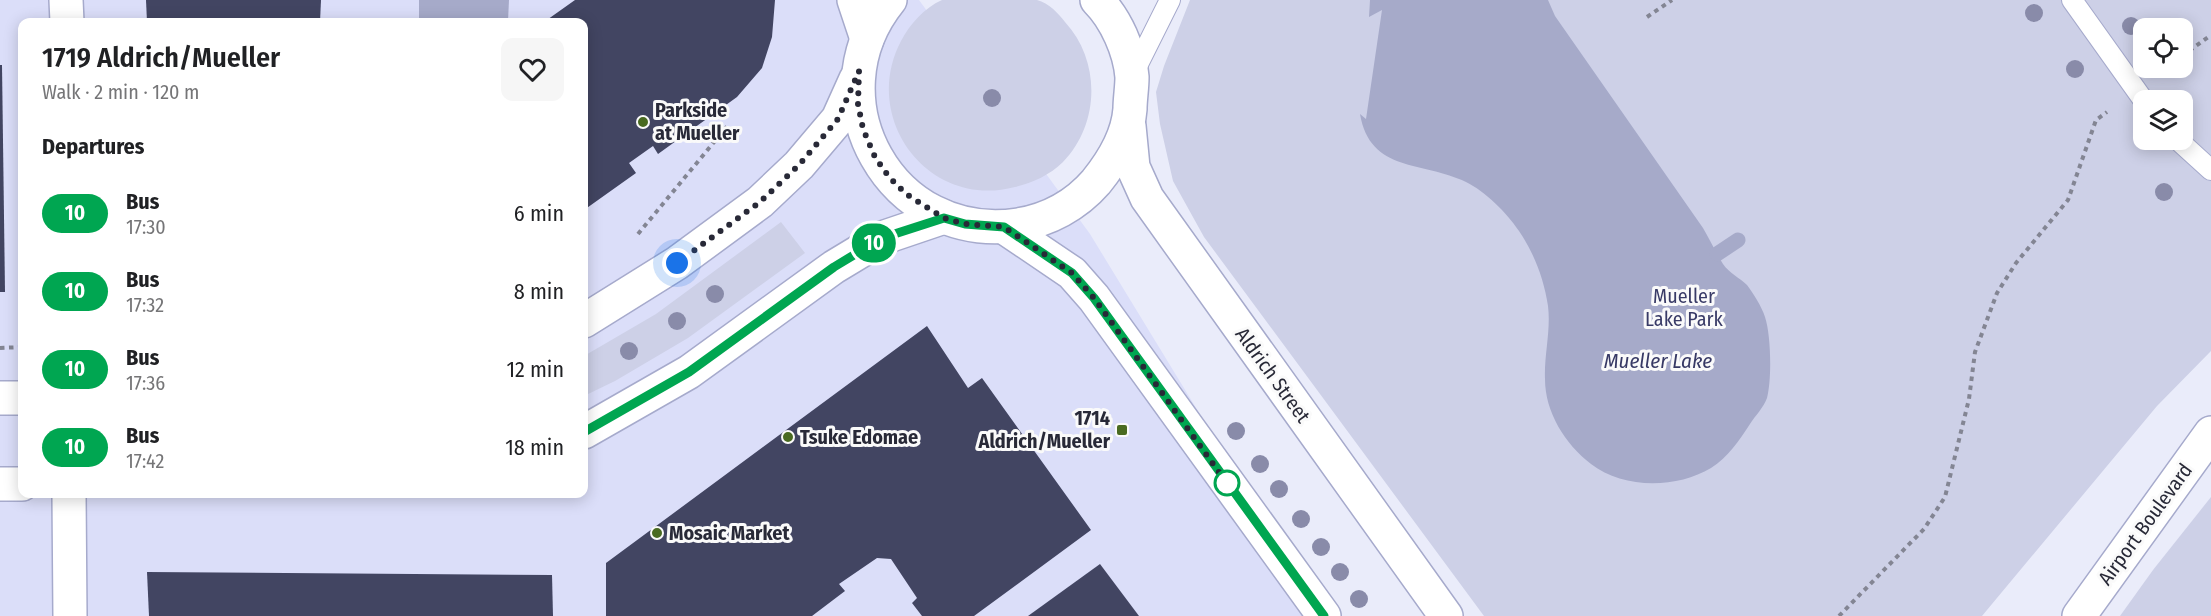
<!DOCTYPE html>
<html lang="en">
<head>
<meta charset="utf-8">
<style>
	:root { --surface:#fff; --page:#f6f6f6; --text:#202124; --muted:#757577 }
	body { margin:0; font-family:"Fira Sans Condensed",sans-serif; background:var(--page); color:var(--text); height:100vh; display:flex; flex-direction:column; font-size:22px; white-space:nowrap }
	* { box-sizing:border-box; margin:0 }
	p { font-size:20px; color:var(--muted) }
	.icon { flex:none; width:33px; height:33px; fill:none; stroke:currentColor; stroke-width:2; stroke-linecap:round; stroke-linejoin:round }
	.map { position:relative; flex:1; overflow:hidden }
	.side { position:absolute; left:18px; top:18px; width:570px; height:480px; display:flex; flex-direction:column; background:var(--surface); border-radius:12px; box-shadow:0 3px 15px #0003 }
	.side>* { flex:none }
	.badge { padding:0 12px; border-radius:20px; font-size:21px; line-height:39px }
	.fabs { position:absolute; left:2133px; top:18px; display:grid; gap:12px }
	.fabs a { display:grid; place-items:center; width:60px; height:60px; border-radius:12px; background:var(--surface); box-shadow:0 3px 15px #0003; font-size:30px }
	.you { position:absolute; width:30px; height:30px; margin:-15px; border:4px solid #fff; border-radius:50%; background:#1a73e8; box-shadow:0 0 0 9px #1a73e833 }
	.map>.badge { position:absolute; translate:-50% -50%; box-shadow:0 0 0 3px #fff }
	h2 { padding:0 24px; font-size:22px; line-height:54px }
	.round { display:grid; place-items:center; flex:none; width:63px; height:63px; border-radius:12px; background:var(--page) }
	.headline { display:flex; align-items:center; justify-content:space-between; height:102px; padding:0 24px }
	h1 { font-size:28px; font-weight:600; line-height:45px }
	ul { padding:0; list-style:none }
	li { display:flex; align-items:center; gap:18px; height:78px; padding:0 24px }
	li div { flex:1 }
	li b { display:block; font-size:22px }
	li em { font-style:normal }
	li .badge { min-width:66px; font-weight:700; text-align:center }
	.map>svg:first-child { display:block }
	.built { fill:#dbdef9; fill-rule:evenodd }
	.green { fill:#cdd0e7; fill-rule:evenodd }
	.water { fill:#a6aac9 }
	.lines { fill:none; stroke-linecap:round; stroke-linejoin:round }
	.stream { stroke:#a6aac9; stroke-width:15 }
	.building { fill:#424562 }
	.lane-casing { stroke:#a6aacc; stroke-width:22 }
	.street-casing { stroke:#a6aacc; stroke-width:36 }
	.secondary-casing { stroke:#a6aacc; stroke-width:36 }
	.primary-casing { stroke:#a6aacc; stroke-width:36 }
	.path { stroke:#838593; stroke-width:4; stroke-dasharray:4.5 4.5; stroke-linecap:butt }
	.lane { stroke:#fff; stroke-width:20 }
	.street { stroke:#fff; stroke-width:33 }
	.secondary { stroke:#fff; stroke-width:33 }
	.primary { stroke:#fff; stroke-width:33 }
	.tree { fill:#898ba9 }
	.line-casing { stroke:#fff; stroke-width:14 }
	.line { stroke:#00a651; stroke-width:9 }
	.walk { stroke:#282937; stroke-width:6; stroke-dasharray:0 10.8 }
	.poi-dot { fill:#496a21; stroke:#fafafa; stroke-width:2 }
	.stop-dot { fill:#fff; stroke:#00a651; stroke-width:3 }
	.labels { text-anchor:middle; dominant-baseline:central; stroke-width:6; stroke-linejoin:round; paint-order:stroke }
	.poi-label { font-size:20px; font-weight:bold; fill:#282937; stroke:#fafafa; text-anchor:start }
	.park-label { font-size:20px; fill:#393b67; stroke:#fafafa }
	.street-label { font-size:20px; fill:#282937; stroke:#fafafa }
	.water-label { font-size:21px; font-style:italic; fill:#373965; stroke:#fafafa }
</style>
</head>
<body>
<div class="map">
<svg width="2211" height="616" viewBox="0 0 2211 616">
	<rect width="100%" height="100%" fill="#eaecfa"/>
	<path class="built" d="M0 0H919L1090 234 1323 616H0ZM22 22H584V494H22Z"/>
	<g class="green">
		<path d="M942 0C964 0 987 0 1010 0 1018 0 1029 0 1037 0 1049 3 1058 13 1065 22 1101 61 1100 124 1063 162 1050 175 1032 183 1015 187 929 210 860 119 901 41 910 24 924 8 942 0Z"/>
		<path d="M1190 0H2211V351L2157 406 1982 616H1484L1204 237 1173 181 1160 124 1156 92 1164 66ZM2144 28H2182V68H2144ZM2144 100H2182V140H2144Z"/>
		<path d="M781 222 805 253 688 338 615 381 584 396V356L656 314Z"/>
		<path d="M2211 497V616H2120L2153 570Z"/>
	</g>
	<g class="water">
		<path d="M419 0H509L508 21 419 20Z"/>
		<path d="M1370 0H1548L1555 16 1703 228C1710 240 1716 253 1723 264 1729 273 1740 278 1747 285 1753 293 1762 307 1765 317 1771 335 1772 379 1767 398 1764 407 1755 416 1750 424 1739 441 1728 457 1711 468 1676 489 1623 489 1591 464 1565 444 1545 412 1545 379 1544 355 1551 330 1548 306 1544 279 1534 253 1519 231 1506 212 1486 192 1466 182 1423 161 1370 173 1360 114L1366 119 1382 10 1369 17Z"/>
	</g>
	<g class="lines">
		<path class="stream" d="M1717 254 1738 240"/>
	</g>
	<g class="building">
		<path d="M146 0H321L320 22H147Z"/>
		<path d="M575 0H775L772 37 762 68 737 97 658 154 653 146 629 163 636 173 584 210V22H544Z"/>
		<path d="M0 65H2L5 292H0Z"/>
		<path d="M927 326 968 388 982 378 1091 530 974 616H922L912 603 917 598 891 559 877 558 839 584 845 591 812 616H606V563Z"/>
		<path d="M1100 564 1139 616H1028Z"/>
		<path d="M147 572 552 575 553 616H149Z"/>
	</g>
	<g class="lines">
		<defs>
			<g id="lane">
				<path d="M2072 0 2144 101"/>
				<path d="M1133 74 1170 0"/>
				<path d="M2178 140 2211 170"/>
			</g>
			<path id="street" d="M69 494 70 616"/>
			<g id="secondary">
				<path d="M66 0 67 22"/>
				<path d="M854 0 867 39"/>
				<path d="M890 0C810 99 891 244 1018 225 1048 220 1076 205 1096 182 1113 161 1128 137 1130 109 1130 99 1132 88 1132 77 1130 51 1116 19 1097 0"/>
				<path d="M1129 126 1133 167 1147 198 1446 616"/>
				<path d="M1004 227 1072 273 1094 298 1324 616"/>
				<path d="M584 321 677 263 760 202 799 165 838 119 856 79"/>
				<path d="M0 398H22"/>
				<path d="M584 432 689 372 834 267 882 238 944 217"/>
				<path d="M0 484H22"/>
			</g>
			<path id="primary" d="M2079 616 2211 433"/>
		</defs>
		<use href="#lane" class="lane-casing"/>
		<use href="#street" class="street-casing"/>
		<use href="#secondary" class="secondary-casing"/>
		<use href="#primary" class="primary-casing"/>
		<g class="path">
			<path d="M1647 17 1672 0"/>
			<path d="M2182 56 2211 35"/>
			<path d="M638 234 729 124"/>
			<path d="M0 348 22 347"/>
			<path d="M1839 616 1924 529 1945 497 1969 399 1975 352 1997 293 2016 263 2068 200 2096 120 2107 112"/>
		</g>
		<use href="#lane" class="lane"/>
		<use href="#street" class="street"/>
		<use href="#secondary" class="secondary"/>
		<use href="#primary" class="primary"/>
	</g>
	<g class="tree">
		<circle cx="2034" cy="13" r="9"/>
		<circle cx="2131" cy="26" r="9"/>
		<circle cx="2075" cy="69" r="9"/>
		<circle cx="992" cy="98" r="9"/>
		<circle cx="2164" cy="192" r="9"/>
		<circle cx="715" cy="294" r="9"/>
		<circle cx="677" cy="321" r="9"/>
		<circle cx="629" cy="351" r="9"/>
		<circle cx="1236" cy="431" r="9"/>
		<circle cx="1260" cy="464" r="9"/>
		<circle cx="1279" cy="489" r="9"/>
		<circle cx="1301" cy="519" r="9"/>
		<circle cx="1321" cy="547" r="9"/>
		<circle cx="1340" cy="572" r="9"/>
		<circle cx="1359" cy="599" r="9"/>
	</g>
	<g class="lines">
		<defs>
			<path id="line" d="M584 432 689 372 834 267 882 238 944 218 965 224 1004 227 1072 273 1094 298 1324 616"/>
		</defs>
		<use href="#line" class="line-casing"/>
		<use href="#line" class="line"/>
		<path class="walk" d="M677 263 760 202 799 165 838 119 859 71 858 104 863 129 875 157 889 177 906 194 944 218 965 224 1004 227 1072 273 1094 298 1231 489 1227 483"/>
	</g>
	<g class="poi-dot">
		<circle cx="643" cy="122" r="6"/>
		<rect x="1116" y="424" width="12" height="12" rx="3"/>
		<circle cx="788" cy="437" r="6"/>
		<circle cx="657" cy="533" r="6"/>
	</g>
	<circle class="stop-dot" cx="1227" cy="483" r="12"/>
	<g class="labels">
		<g class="poi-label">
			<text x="655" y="110">Parkside<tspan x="655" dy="23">at Mueller</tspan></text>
			<text x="1110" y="418" text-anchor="end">1714<tspan x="1110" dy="23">Aldrich/Mueller</tspan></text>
			<text x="800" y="437">Tsuke Edomae</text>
			<text x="669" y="533">Mosaic Market</text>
		</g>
		<g class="park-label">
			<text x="1684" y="296">Mueller<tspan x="1684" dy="23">Lake Park</tspan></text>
		</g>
		<g class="street-label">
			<text transform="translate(1273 375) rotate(54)">Aldrich Street</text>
			<text transform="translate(2145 524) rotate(-54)">Airport Boulevard</text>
		</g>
		<g class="water-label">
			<text x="1658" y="361">Mueller Lake</text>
		</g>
	</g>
</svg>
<div class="fabs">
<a><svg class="icon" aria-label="locate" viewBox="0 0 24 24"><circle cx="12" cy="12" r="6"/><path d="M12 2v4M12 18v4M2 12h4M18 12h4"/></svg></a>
<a><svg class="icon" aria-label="layers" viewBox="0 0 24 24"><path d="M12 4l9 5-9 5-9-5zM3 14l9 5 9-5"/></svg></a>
</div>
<div class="you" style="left:677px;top:263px"></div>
<b class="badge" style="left:874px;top:243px;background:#00a651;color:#fff">10</b>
<section class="side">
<div class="headline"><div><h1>1719 Aldrich/Mueller</h1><p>Walk · 2 min · 120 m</p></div><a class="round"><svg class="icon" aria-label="heart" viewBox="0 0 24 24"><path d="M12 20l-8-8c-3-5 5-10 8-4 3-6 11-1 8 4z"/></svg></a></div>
<h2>Departures</h2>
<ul>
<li><span class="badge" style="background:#00a651;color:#fff">10</span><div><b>Bus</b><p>17:30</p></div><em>6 min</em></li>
<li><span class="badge" style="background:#00a651;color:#fff">10</span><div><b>Bus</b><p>17:32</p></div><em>8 min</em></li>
<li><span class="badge" style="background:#00a651;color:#fff">10</span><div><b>Bus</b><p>17:36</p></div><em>12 min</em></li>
<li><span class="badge" style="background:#00a651;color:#fff">10</span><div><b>Bus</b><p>17:42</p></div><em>18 min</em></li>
</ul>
</section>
</div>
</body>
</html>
